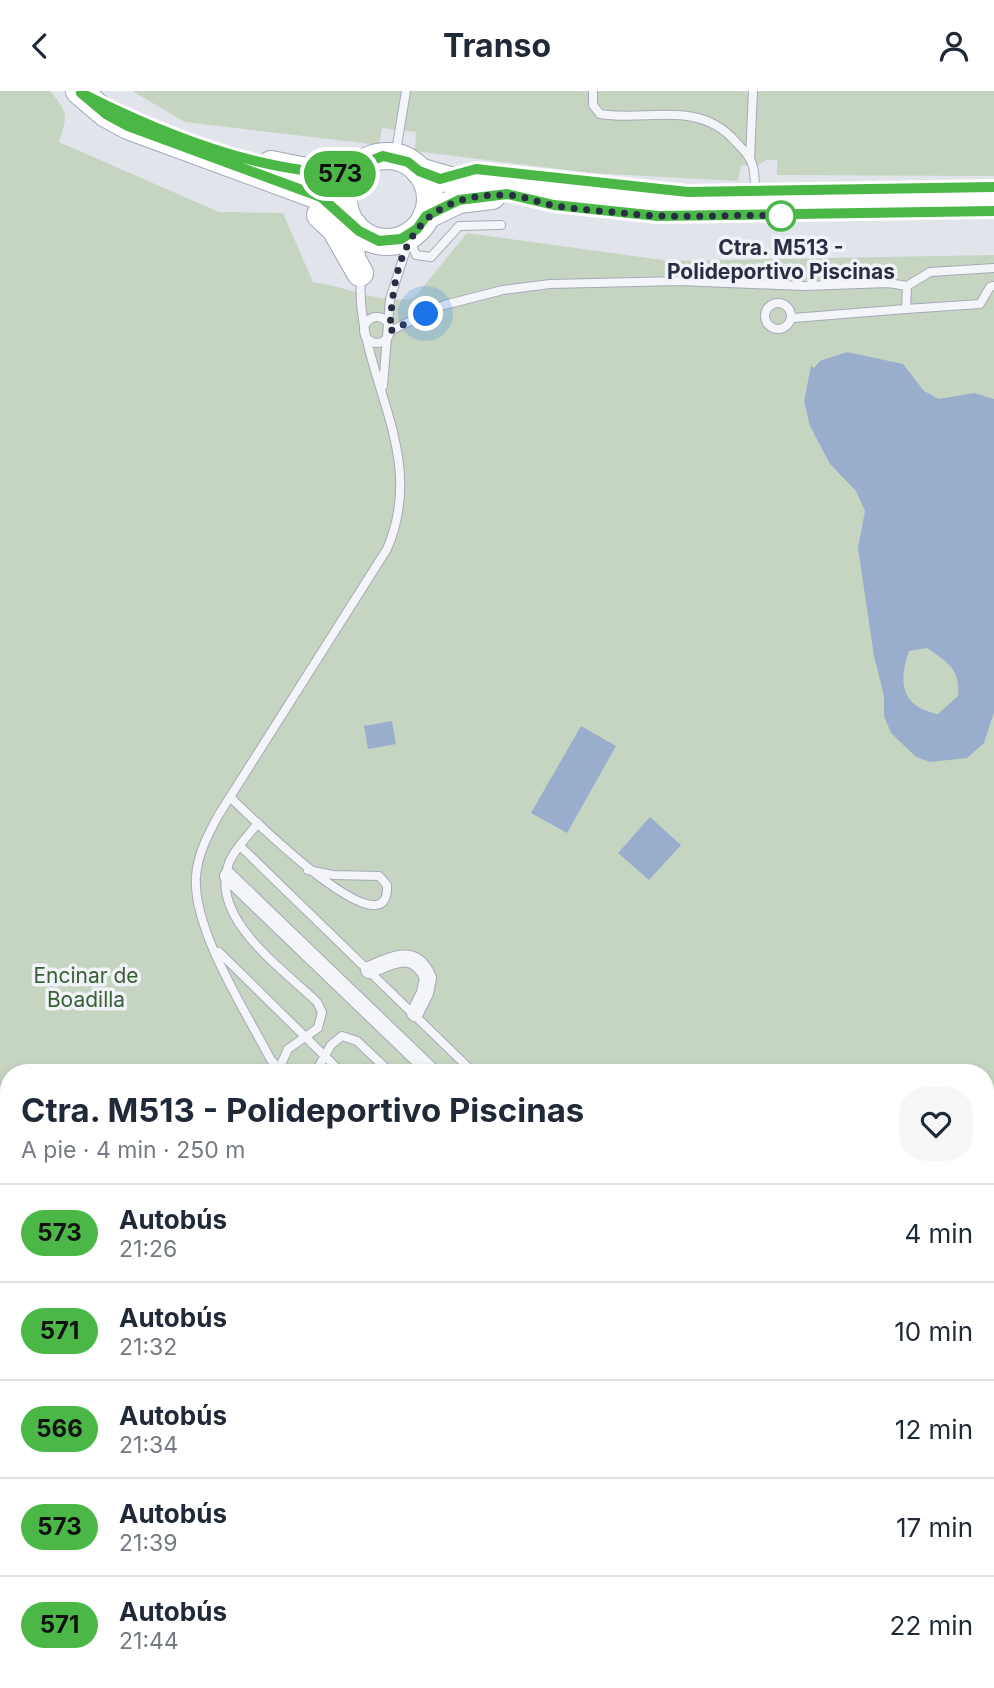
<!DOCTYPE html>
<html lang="es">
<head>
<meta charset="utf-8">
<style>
	:root { --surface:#fff; --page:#f6f6f7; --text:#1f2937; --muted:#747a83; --line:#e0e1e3 }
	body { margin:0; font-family:Inter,sans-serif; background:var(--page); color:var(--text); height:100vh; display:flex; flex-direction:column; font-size:26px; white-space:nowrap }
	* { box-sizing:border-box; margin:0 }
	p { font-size:23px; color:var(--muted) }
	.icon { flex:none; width:38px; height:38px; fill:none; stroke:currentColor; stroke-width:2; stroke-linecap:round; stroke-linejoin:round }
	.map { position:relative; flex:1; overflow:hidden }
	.drawer { position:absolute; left:0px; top:973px; width:994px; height:625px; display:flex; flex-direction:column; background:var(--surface); border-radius:28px 28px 0 0; box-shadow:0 4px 10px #0003 }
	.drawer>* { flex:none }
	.badge { padding:0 14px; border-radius:23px; font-size:24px; line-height:46px }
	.you { position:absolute; width:35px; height:35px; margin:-18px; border:5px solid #fff; border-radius:50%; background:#1a73e8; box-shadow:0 0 0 10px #1a73e833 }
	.map>.badge { position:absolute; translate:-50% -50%; box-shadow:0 0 0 4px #fff }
	.round { display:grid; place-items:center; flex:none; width:74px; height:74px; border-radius:28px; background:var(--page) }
	.head { display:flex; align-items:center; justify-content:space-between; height:119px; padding:0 21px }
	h1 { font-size:33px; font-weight:700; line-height:52px }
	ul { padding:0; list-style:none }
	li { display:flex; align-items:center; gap:21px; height:98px; padding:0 21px; border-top:2px solid var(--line) }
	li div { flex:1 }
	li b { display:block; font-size:26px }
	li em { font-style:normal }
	li .badge { min-width:77px; font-weight:700; text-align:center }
	header { display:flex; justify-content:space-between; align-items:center; height:91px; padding:0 21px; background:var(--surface); font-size:32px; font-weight:700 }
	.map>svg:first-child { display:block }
	.green { fill:#c5d5c2; fill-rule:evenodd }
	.water { fill:#99aecd; fill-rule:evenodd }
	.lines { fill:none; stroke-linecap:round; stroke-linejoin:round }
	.service-casing { stroke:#a6aab6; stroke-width:10 }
	.minor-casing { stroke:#a6aab6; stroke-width:18 }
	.primary-casing { stroke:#9fa7b8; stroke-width:28 }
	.service { stroke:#f4f5f9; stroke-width:8 }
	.minor { stroke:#f4f5f9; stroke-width:16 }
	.primary { stroke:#fff; stroke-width:26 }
	.line-casing { stroke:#fff; stroke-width:16 }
	.line { stroke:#4ab747; stroke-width:10 }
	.walk { stroke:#282f44; stroke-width:7; stroke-dasharray:0 12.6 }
	.stop-dot { fill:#fff; stroke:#4ab747; stroke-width:3.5 }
	.labels { text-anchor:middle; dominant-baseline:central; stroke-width:7; stroke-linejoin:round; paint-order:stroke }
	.stop-label { font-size:21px; font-weight:bold; fill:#282f44; stroke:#f1f3f8 }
	.park-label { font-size:21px; fill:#386134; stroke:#f1f3f8 }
</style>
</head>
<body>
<header><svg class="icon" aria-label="back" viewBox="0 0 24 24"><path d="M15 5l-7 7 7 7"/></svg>Transo<svg class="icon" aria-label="person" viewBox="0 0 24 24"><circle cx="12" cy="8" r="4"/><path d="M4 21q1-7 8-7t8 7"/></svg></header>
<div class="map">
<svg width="994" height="1597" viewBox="0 0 994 1597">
	<rect width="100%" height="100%" fill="#e1e4eb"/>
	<g class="green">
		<path d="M0 0H50C68 21 68 24 59 51L219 121 283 122 313 191C346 195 380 214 414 207L467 142 670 170 994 164V1597H0ZM9 982H985V1589H9Z"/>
		<path d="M132 0H994V85L777 84V69H766L755 76 741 74 738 90 591 82 415 60 416 41 382 37 379 54 185 31Z"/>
	</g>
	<g class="water">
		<path d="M847 261 903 273 924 300 939 308 974 302 994 308V621L984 652 967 667 930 671 916 666 891 642 884 625V605L874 565 858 457 865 420 856 400 830 373 810 335 804 310 811 275 814 277 820 270ZM927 557C947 571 961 578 958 605L938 623C901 616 898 591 909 560Z"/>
		<path d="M392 630 396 653 368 658 364 635Z"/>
		<path d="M581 635 616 655 567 742 531 722Z"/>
		<path d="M650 726 681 754 649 789 618 762Z"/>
		<path d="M985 1093H991L994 1102V1180L987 1186Z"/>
	</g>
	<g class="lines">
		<defs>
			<g id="service">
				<path d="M593 0V14L600 23C647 31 698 8 735 50 742 58 751 65 753 76 756 87 754 99 755 109"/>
				<path d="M395 66 406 0"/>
				<path d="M750 67 753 0"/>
				<path d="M460 82 476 78 506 81"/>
				<path d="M520 106 554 114 680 125"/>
				<path d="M760 125 813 124"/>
				<path d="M359 140 361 165"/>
				<path d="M409 147 416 164 431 166 459 135 501 134"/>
				<circle cx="778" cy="225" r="13"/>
				<path d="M906 218 980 213 990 196 994 195"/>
				<circle cx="377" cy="239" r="13"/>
				<path d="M793 227 906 218 907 195"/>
				<path d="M390 240 444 214 503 199 550 193 680 190 804 195 888 192 907 195 930 181 994 177"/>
				<path d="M383 295 390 208 411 143"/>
				<path d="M230 706C244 719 391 867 387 794L379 785 333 784 308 779"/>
				<path d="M258 732C249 744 234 758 229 772 208 827 283 878 317 911L322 921 318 937 288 958 279 978"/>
				<path d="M240 755 474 982"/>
				<path d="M219 861 342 982"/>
				<path d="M283 982 271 969C246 921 192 838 196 785 198 762 208 744 218 725L387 458C430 359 354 282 361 185"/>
				<path d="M315 982 331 954 342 945 357 950 391 982"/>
				<path d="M994 1364 990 1395 994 1408"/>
				<path d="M863 1589 870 1597"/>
			</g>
			<g id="minor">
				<path d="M228 785 433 982"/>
				<path d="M369 879C393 869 415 856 428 887L425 902 415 922"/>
			</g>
			<g id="primary">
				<path d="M79 0 106 23 128 35 321 106 354 135"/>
				<circle cx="387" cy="108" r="43"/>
				<path d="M271 73 321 83 352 82"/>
				<path d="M419 80 460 92 521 94 603 106 686 113 994 108"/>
				<path d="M320 124 335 138 360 182"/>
				<path d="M426 125 459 109 492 105"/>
			</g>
		</defs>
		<use href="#service" class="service-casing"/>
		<use href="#minor" class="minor-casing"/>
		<use href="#primary" class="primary-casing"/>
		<use href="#service" class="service"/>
		<use href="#minor" class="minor"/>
		<use href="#primary" class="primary"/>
	</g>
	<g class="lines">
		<defs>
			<path id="line" d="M994 96 688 101 476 78 440 88 419 80 408 71 383 65 360 74 352 82C264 84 160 42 81 2L106 23 128 35 321 106 359 140 379 150 401 148 417 138 426 125 459 109 507 103 554 114 658 125 994 120"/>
		</defs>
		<use href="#line" class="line-casing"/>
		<use href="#line" class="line"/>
		<path class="walk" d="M426 223 390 240C393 161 415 102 506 104 521 104 537 111 552 114 578 119 606 120 632 123 681 128 732 123 781 125"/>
	</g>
	<circle class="stop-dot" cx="781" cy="125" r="14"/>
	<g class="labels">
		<g class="stop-label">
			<text x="781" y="156">Ctra. M513 -<tspan x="781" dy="24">Polideportivo Piscinas</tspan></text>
		</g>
		<g class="park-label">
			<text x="86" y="884">Encinar de<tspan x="86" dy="24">Boadilla</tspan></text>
		</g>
	</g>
</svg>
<div class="you" style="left:426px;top:223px"></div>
<b class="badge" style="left:340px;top:83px;background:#4ab747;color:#111">573</b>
<section class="drawer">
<div class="head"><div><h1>Ctra. M513 - Polideportivo Piscinas</h1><p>A pie · 4 min · 250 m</p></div><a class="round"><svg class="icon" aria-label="heart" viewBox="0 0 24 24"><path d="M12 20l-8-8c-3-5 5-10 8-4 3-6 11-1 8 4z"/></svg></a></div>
<ul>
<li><span class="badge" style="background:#4ab747;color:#111">573</span><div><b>Autobús</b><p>21:26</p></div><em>4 min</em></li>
<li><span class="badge" style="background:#4ab747;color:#111">571</span><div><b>Autobús</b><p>21:32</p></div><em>10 min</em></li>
<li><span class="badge" style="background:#4ab747;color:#111">566</span><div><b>Autobús</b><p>21:34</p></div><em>12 min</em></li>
<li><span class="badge" style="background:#4ab747;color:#111">573</span><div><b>Autobús</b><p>21:39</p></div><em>17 min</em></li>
<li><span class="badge" style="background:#4ab747;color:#111">571</span><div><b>Autobús</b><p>21:44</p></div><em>22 min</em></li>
</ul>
</section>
</div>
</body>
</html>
